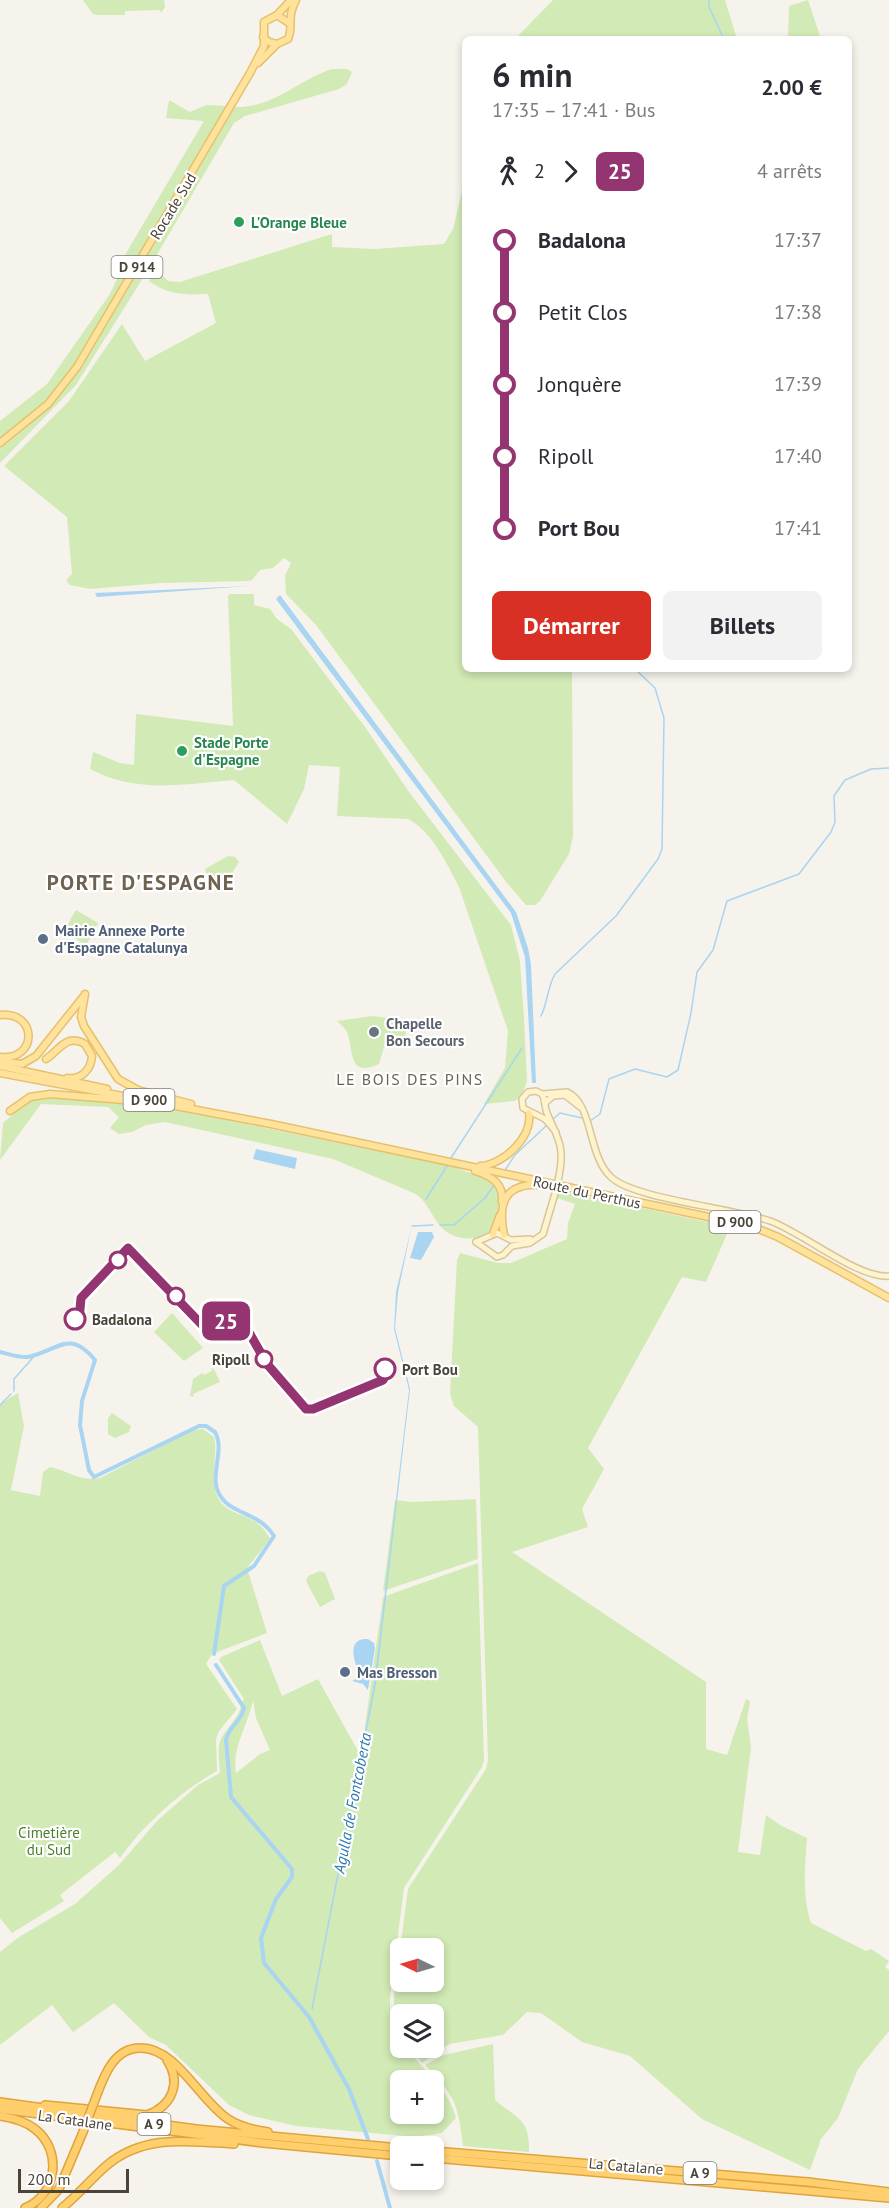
<!DOCTYPE html>
<html lang="fr">
<head>
<meta charset="utf-8">
<style>
	:root { --surface:#fff; --page:#f2f2f3; --text:#2b2b33; --muted:#7c7c81; --accent:#d93025 }
	body { margin:0; font-family:"PT Sans",sans-serif; background:var(--page); color:var(--text); height:100vh; display:flex; flex-direction:column; font-size:22px; white-space:nowrap }
	* { box-sizing:border-box; margin:0 }
	p { font-size:20px; color:var(--muted) }
	.icon { flex:none; width:33px; height:33px; fill:none; stroke:currentColor; stroke-width:2; stroke-linecap:round; stroke-linejoin:round }
	.map { position:relative; flex:1; overflow:hidden }
	.side { position:absolute; left:462px; top:36px; width:390px; height:636px; display:flex; flex-direction:column; background:var(--surface); border-radius:9px; box-shadow:0 3px 9px #0003 }
	.side>* { flex:none }
	.badge { padding:0 12px; border-radius:9px; font-size:21px; line-height:39px }
	.needle { width:39px; rotate:275deg }
	.buttons { position:absolute; left:390px; top:1938px; display:grid; gap:12px }
	.buttons a { display:grid; place-items:center; width:54px; height:54px; border-radius:9px; background:var(--surface); box-shadow:0 3px 9px #0003; font-size:30px }
	.scale { position:absolute; left:18px; bottom:15px; width:111px; box-sizing:border-box; padding-left:6px; border:3px solid #4b4439; border-top:0; font-size:16px; line-height:21px; white-space:nowrap; color:#4b4439; -webkit-text-stroke:4px #fff; paint-order:stroke }
	.map>.badge { position:absolute; translate:-50% -50%; box-shadow:0 0 0 3px #fff }
	.legs { display:flex; align-items:center; gap:9px; height:66px; padding:0 30px; font-size:20px }
	.legs p { margin-inline-start:auto }
	.summary { display:flex; align-items:center; justify-content:space-between; height:102px; padding:0 30px }
	h1 { font-size:33px; font-weight:800; line-height:45px }
	.button { display:flex; gap:12px; margin-top:auto; padding:12px 30px }
	.button a { flex:1; height:69px; border-radius:9px; background:var(--accent); color:#fff; font-size:24px; font-weight:800; line-height:69px; text-align:center }
	.button a+a { background:var(--page); color:var(--text) }
	ul { padding:0 30px; list-style:none }
	li { display:flex; align-items:center; gap:21px; height:72px; font-size:22px }
	li i { display:grid; place-items:center; width:9px; height:100%; margin:0 8px; background:currentColor }
	li i::after { content:''; width:15px; height:15px; margin:-8px; border:4px solid; border-radius:50%; background:var(--surface) }
	li p { margin-inline-start:auto }
	li:first-child i { background:linear-gradient(#0000 50%,currentColor 0) }
	li:last-child i { background:linear-gradient(currentColor 50%,#0000 0) }
	.map>svg:first-child { display:block }
	.green { fill:#d2eab5; fill-rule:evenodd }
	.water { fill:#a9d4f2 }
	.lines { fill:none; stroke-linecap:round; stroke-linejoin:round }
	.stream { stroke:#a9d4f2; stroke-width:1.5 }
	.canal { stroke:#a9d4f2; stroke-width:4 }
	.secondary-casing { stroke:#d6c79b; stroke-width:8 }
	.primary-casing { stroke:#e6c16a; stroke-width:9 }
	.highway-casing { stroke:#e0a43c; stroke-width:10 }
	.secondary { stroke:#fff3cd; stroke-width:5 }
	.primary { stroke:#ffe39c; stroke-width:6 }
	.highway { stroke:#ffcf6e; stroke-width:7 }
	.secondary-bridge-casing { stroke:#d6c79b; stroke-width:8; stroke-linecap:butt }
	.highway-bridge-casing { stroke:#e0a43c; stroke-width:10; stroke-linecap:butt }
	.secondary-bridge { stroke:#fff3cd; stroke-width:5 }
	.highway-bridge { stroke:#ffcf6e; stroke-width:7 }
	.line-1-casing { stroke:#fff; stroke-width:14 }
	.line-1 { stroke:#943471; stroke-width:9 }
	.leisure-dot { fill:#2e9e5b; stroke:#fff; stroke-width:2 }
	.service-dot { fill:#5c6f8a; stroke:#fff; stroke-width:2 }
	.worship-dot { fill:#6b7280; stroke:#fff; stroke-width:2 }
	.stop-1-dot { fill:#fff; stroke:#943471; stroke-width:3 }
	.labels { text-anchor:middle; dominant-baseline:central; stroke-width:4.5; stroke-linejoin:round; paint-order:stroke }
	.shield { fill:#fff; stroke:#817c74; stroke-width:1.5 }
	.shield-label { font-size:14px; font-weight:bold; fill:#4b4439 }
	.street-label { font-size:15px; fill:#4b4439; stroke:#fff }
	.leisure-label { font-size:15px; font-weight:bold; fill:#27864d; stroke:#fff; text-anchor:start }
	.service-label { font-size:15px; font-weight:bold; fill:#4e5e75; stroke:#fff; text-anchor:start }
	.worship-label { font-size:15px; font-weight:bold; fill:#5b616d; stroke:#fff; text-anchor:start }
	.stop-label { font-size:15px; font-weight:bold; fill:#4b4439; stroke:#fff; text-anchor:start }
	.park-label { font-size:15px; fill:#4a7f2a; stroke:#fff }
	.neighbourhood-label { font-size:16px; letter-spacing:1.5px; fill:#6e6250; stroke:#fff }
	.water-label { font-size:16px; font-style:italic; fill:#2e7ab2; stroke:#fff }
	.district-label { font-size:21px; font-weight:bold; letter-spacing:1.5px; fill:#6e6250; stroke:#fff }
</style>
</head>
<body>
<div class="map">
<svg width="889" height="2208" viewBox="0 0 889 2208">
	<rect width="100%" height="100%" fill="#f6f3ec"/>
	<g class="green">
		<path d="M83 0H164L165 7 161 13 160 10 125 11V15H97L93 14Z"/>
		<path d="M553 0H725L737 39H515Z"/>
		<path d="M808 0 821 39H788L789 6Z"/>
		<path d="M332 69H347L352 72 347 84 339 89 245 116 234 123 148 270 76 385 0 463V448C34 423 56 401 82 367L235 107C274 108 298 80 332 69Z"/>
		<path d="M169 100 190 112 206 105 228 106 66 378 33 414 0 438V421L47 384 110 294 124 264 122 260 204 121 166 118Z"/>
		<path d="M465 178V669H572L573 837 569 854 540 901 535 905H526L507 883 316 625 286 594 285 576 291 563 284 558 273 568 260 570 252 580 248 581 161 583 90 589 70 585 66 580 72 574 67 517 4 466 69 401 122 324 145 361 216 323 208 294C186 295 167 295 149 281L156 270 168 281 180 282 332 234V247L375 249 444 244 453 229Z"/>
		<path d="M230 594H254V605L270 609 277 619 291 629 365 727 409 792 511 925 520 961 524 1018 527 1081 521 1098 514 1101 484 1104 505 1068 508 1031 459 887C447 864 432 831 408 819L337 816 340 767 309 765 304 789 287 824 234 780C183 784 137 794 90 769L93 752 120 763 134 765 136 714 233 726 228 596Z"/>
		<path d="M228 856 235 857 239 862 227 881 219 883 209 880 205 869Z"/>
		<path d="M76 910 98 923 86 945 63 932Z"/>
		<path d="M373 1016 408 1021 405 1037 388 1034 379 1064C347 1079 354 1049 347 1032 345 1028 340 1024 337 1021Z"/>
		<path d="M50 1097 155 1105 454 1167 494 1182C501 1197 499 1206 495 1222 490 1244 453 1242 441 1227 431 1216 429 1204 416 1194L333 1159 165 1122 146 1125 132 1132 119 1134 110 1128 119 1117 108 1107 41 1104 0 1160 3 1123 31 1099Z"/>
		<path d="M559 1190 730 1227 706 1282 682 1277 588 1448 604 1469 582 1509 588 1527 512 1552 706 1682V1749L727 1755 746 1699 750 1701 747 1719 751 1747 738 1852 760 1855 766 1815 780 1825 807 1838C805 1866 802 1896 811 1923L866 1951 871 1949 889 1961 885 1967 889 1970V2031L858 2069 838 2118 821 2139 810 2170 702 2119 630 2056 582 2042 541 2013 527 2012 503 2035 449 2044 422 2063 411 2048H434V2014H400V2029L394 2011V1997L408 1889 486 1769 488 1760 478 1427 454 1406 450 1394 457 1260 460 1253 498 1263H511L567 1239 568 1223 575 1204 557 1198ZM400 1948H434V1982H400Z"/>
		<path d="M172 1313 203 1348 184 1361 154 1332Z"/>
		<path d="M211 1368 214 1369 220 1382 193 1394 194 1397 190 1396 193 1379 202 1373 204 1375 212 1371Z"/>
		<path d="M18 1393 24 1426 11 1490 40 1496 43 1472 50 1467C69 1471 80 1482 100 1478L193 1430 203 1429 214 1437C219 1457 207 1481 220 1501 231 1518 257 1512 270 1539L247 1568 267 1633 212 1654 206 1664 237 1709 219 1731 216 1739 217 1771C181 1791 144 1824 120 1858L115 1852 60 1895 64 1901 12 1933 0 1918V1404Z"/>
		<path d="M112 1413 131 1426 129 1432 115 1438 108 1434V1418Z"/>
		<path d="M476 1499 478 1559 383 1591 395 1500 412 1502Z"/>
		<path d="M478 1563 484 1760 482 1767 404 1888 390 1997V2012L400 2038V2048H406C424 2070 449 2089 456 2118L442 2133 415 2137 296 2126 249 2115 229 2105 166 2045 149 2037 114 2003 73 2032 52 2005 0 2045V1952L19 1937 75 1904 119 1865 157 1821 198 1785 220 1773C217 1737 218 1743 237 1716 241 1711 240 1705 244 1699L219 1660 221 1657 260 1640 282 1696 318 1679 358 1751 362 1748 383 1597ZM253 1700 256 1718 270 1750 260 1754 236 1773C232 1746 248 1726 253 1700ZM400 2080H434V2114H400Z"/>
		<path d="M320 1571 325 1573 335 1599 320 1607 306 1581 308 1576Z"/>
		<path d="M493 2044 495 2100C517 2119 530 2118 529 2152L463 2146C458 2103 455 2096 425 2065L444 2055Z"/>
	</g>
	<g class="water">
		<path d="M249 586 97 597 95 593Z"/>
		<path d="M280 595 516 912 528 948 531 965 536 1083H532L525 957 511 913 276 599Z"/>
		<path d="M256 1149 297 1158 295 1169 253 1159Z"/>
		<path d="M412 1225 398 1292 395 1328 410 1389 376 1684 339 1869 374 1684 409 1390 394 1329 396 1292Z"/>
		<path d="M418 1232H432L434 1237 421 1260 410 1258Z"/>
		<path d="M368 1639 374 1643 375 1648 368 1690 363 1684 352 1681 360 1677C356 1664 344 1638 368 1639Z"/>
	</g>
	<g class="lines">
		<g class="stream">
			<path d="M709 0V7L724 39"/>
			<path d="M541 1016C548 1002 547 988 555 974L616 916 658 859 662 849 664 718 655 688 635 669"/>
			<path d="M553 1119 560 1113 582 1118"/>
			<path d="M590 1121 600 1114 609 1079 635 1069 667 1077 678 1070 691 1013 697 972 713 950 727 901 799 874 831 832 835 822 834 796 845 780 871 769 889 768"/>
			<path d="M451 1158 522 1048"/>
			<path d="M505 1170 515 1155 546 1126"/>
			<path d="M426 1199 447 1166"/>
			<path d="M440 1225H454L485 1198 494 1185"/>
			<path d="M412 1226 433 1225"/>
			<path d="M14 1391V1379L37 1353"/>
			<path d="M0 1405 11 1394"/>
			<path d="M312 2009 339 1869"/>
		</g>
		<g class="canal">
			<path d="M0 1352C9 1354 19 1358 28 1357 58 1351 69 1328 95 1360L82 1401 80 1425 89 1470 94 1477 199 1426H206L215 1432C226 1451 207 1477 221 1497 232 1514 260 1513 274 1536L254 1566 224 1586 214 1654"/>
			<path d="M216 1665 244 1708C242 1721 228 1727 226 1740L231 1797 292 1869V1877L276 1899 261 1938 264 1963 309 2017 349 2089 368 2139"/>
			<path d="M377 2161 390 2208"/>
		</g>
		<defs>
			<g id="secondary">
				<path d="M542 1094 567 1092C594 1104 587 1157 612 1178 636 1199 732 1208 770 1221 802 1232 858 1279 889 1276"/>
				<path d="M545 1103 553 1096 565 1095 580 1107"/>
				<path d="M556 1132 545 1119 523 1108 522 1099 528 1092 536 1091 542 1094C546 1101 544 1106 547 1113 558 1139 565 1146 559 1176"/>
				<path d="M476 1242 497 1257 503 1255 512 1246 530 1243 543 1234 554 1197"/>
				<path d="M476 1242 497 1233 511 1240 530 1239"/>
			</g>
			<g id="primary">
				<path d="M277 15 291 0"/>
				<path d="M263 37 269 42 277 44 288 39C294 26 286 18 296 0"/>
				<path d="M258 63 277 44"/>
				<path d="M0 443 48 404 77 367 250 73 264 46V22L277 15 289 23"/>
				<path d="M85 994 81 1017 84 1026 118 1079 138 1090 191 1104"/>
				<path d="M0 1015C38 1011 38 1061 0 1057"/>
				<path d="M46 1059C59 1051 66 1033 85 1044L92 1056C91 1070 81 1080 67 1078"/>
				<path d="M0 1061 22 1064 36 1056 83 997"/>
				<path d="M0 1066 107 1089"/>
				<path d="M0 1073 271 1124 751 1226 778 1237 889 1298"/>
				<path d="M10 1111 30 1097 50 1094 136 1101"/>
				<path d="M480 1166C503 1165 533 1137 529 1113"/>
				<path d="M475 1171C491 1176 504 1183 502 1202"/>
				<path d="M493 1234 500 1215"/>
				<path d="M504 1235C497 1201 506 1182 543 1185"/>
			</g>
			<g id="highway">
				<path d="M0 2102 196 2129 400 2148"/>
				<path d="M45 2105 147 2115C172 2106 182 2083 167 2060"/>
				<path d="M93 2105C102 2082 111 2048 140 2048 176 2047 200 2101 228 2119 240 2127 254 2130 268 2132"/>
				<path d="M0 2109 263 2143 400 2156"/>
				<path d="M0 2116C13 2118 25 2121 35 2129 63 2151 57 2195 25 2208"/>
				<path d="M434 2151 808 2182 889 2192"/>
				<path d="M434 2158 889 2198"/>
				<path d="M41 2208 59 2189 83 2132"/>
				<path d="M62 2208C78 2195 91 2179 106 2166 143 2134 189 2141 234 2144"/>
			</g>
		</defs>
		<use href="#secondary" class="secondary-casing"/>
		<use href="#primary" class="primary-casing"/>
		<use href="#highway" class="highway-casing"/>
		<use href="#secondary" class="secondary"/>
		<use href="#primary" class="primary"/>
		<use href="#highway" class="highway"/>
		<defs>
			<path id="secondary-bridge" d="M554 1197 559 1176"/>
			<path id="highway-bridge" d="M83 2132 93 2105"/>
		</defs>
		<use href="#secondary-bridge" class="secondary-bridge-casing"/>
		<use href="#highway-bridge" class="highway-bridge-casing"/>
		<use href="#secondary-bridge" class="secondary-bridge"/>
		<use href="#highway-bridge" class="highway-bridge"/>
	</g>
	<g class="lines">
		<defs>
			<path id="line-1" d="M75 1319 79 1320 81 1298 128 1248 206 1329 238 1313 267 1364 306 1409H313L383 1380 386 1374 385 1369"/>
		</defs>
		<use href="#line-1" class="line-1-casing"/>
		<use href="#line-1" class="line-1"/>
	</g>
	<g class="leisure-dot">
		<circle cx="239" cy="222" r="6"/>
		<circle cx="182" cy="751" r="6"/>
	</g>
	<g class="service-dot">
		<circle cx="43" cy="939" r="6"/>
		<circle cx="345" cy="1672" r="6"/>
	</g>
	<circle class="worship-dot" cx="374" cy="1032" r="6"/>
	<g class="stop-1-dot">
		<circle cx="118" cy="1260" r="8"/>
		<circle cx="176" cy="1296" r="8"/>
		<circle cx="75" cy="1319" r="10"/>
		<circle cx="264" cy="1359" r="8"/>
		<circle cx="385" cy="1369" r="10"/>
	</g>
	<g class="labels">
		<g class="shield">
			<rect x="111.5" y="256" width="51" height="22" rx="4.5"/>
			<rect x="123.5" y="1089" width="51" height="22" rx="4.5"/>
			<rect x="709.5" y="1211" width="51" height="22" rx="4.5"/>
			<rect x="137.5" y="2113" width="33" height="22" rx="4.5"/>
			<rect x="683.5" y="2162" width="33" height="22" rx="4.5"/>
		</g>
		<g class="shield-label">
			<text x="137" y="267">D 914</text>
			<text x="149" y="1100">D 900</text>
			<text x="735" y="1222">D 900</text>
			<text x="154" y="2124">A 9</text>
			<text x="700" y="2173">A 9</text>
		</g>
		<g class="street-label">
			<text transform="translate(173 206) rotate(-59)">Rocade Sud</text>
			<text transform="translate(587 1192) rotate(12)">Route du Perthus</text>
			<text transform="translate(75 2120) rotate(8)">La Catalane</text>
			<text transform="translate(626 2166) rotate(5)">La Catalane</text>
		</g>
		<g class="leisure-label">
			<text x="251" y="222">L'Orange Bleue</text>
			<text x="194" y="742">Stade Porte<tspan x="194" dy="17">d'Espagne</tspan></text>
		</g>
		<g class="service-label">
			<text x="55" y="930">Mairie Annexe Porte<tspan x="55" dy="17">d'Espagne Catalunya</tspan></text>
			<text x="357" y="1672">Mas Bresson</text>
		</g>
		<g class="worship-label">
			<text x="386" y="1023">Chapelle<tspan x="386" dy="17">Bon Secours</tspan></text>
		</g>
		<g class="stop-label">
			<text x="92" y="1319">Badalona</text>
			<text x="250" y="1359" text-anchor="end">Ripoll</text>
			<text x="402" y="1369">Port Bou</text>
		</g>
		<g class="park-label">
			<text x="49" y="1832">Cimetière<tspan x="49" dy="17">du Sud</tspan></text>
		</g>
		<g class="neighbourhood-label">
			<text x="410" y="1079">LE BOIS DES PINS</text>
		</g>
		<g class="water-label">
			<text transform="translate(352 1803) rotate(-79)">Agulla de Fontcoberta</text>
		</g>
		<g class="district-label">
			<text x="141" y="882">PORTE D'ESPAGNE</text>
		</g>
	</g>
</svg>
<div class="buttons">
<a><svg class="needle" viewBox="-14 -14 28 28"><path d="M0-13l5 13h-10z" fill="#e53935"/><path d="M0 13l5-13h-10z" fill="#7c7c81"/></svg></a>
<a><svg class="icon" aria-label="layers" viewBox="0 0 24 24"><path d="M12 4l9 5-9 5-9-5zM3 14l9 5 9-5"/></svg></a>
<a>+</a>
<a>−</a>
</div>
<div class="scale">200 m</div>
<b class="badge" style="left:226px;top:1321px;background:#943471;color:#fff">25</b>
<section class="side">
<div class="summary"><div><h1>6 min</h1><p>17:35 – 17:41 · Bus</p></div><b>2.00 €</b></div>
<div class="legs"><svg class="icon" aria-label="walk" viewBox="0 0 24 24"><circle cx="13" cy="4" r="2"/><path d="M13 8l-2 6 4 7M11 14l-3 7M7 12l3-4h3l4 4"/></svg>2<svg class="icon" aria-label="forward" viewBox="0 0 24 24"><path d="M9 5l7 7-7 7"/></svg><b class="badge" style="background:#943471;color:#fff">25</b><p>4 arrêts</p></div>
<ul>
<li><i style="color:#943471"></i><b>Badalona</b><p>17:37</p></li>
<li><i style="color:#943471"></i><span>Petit Clos</span><p>17:38</p></li>
<li><i style="color:#943471"></i><span>Jonquère</span><p>17:39</p></li>
<li><i style="color:#943471"></i><span>Ripoll</span><p>17:40</p></li>
<li><i style="color:#943471"></i><b>Port Bou</b><p>17:41</p></li>
</ul>
<div class="button"><a>Démarrer</a><a>Billets</a></div>
</section>
</div>
</body>
</html>
